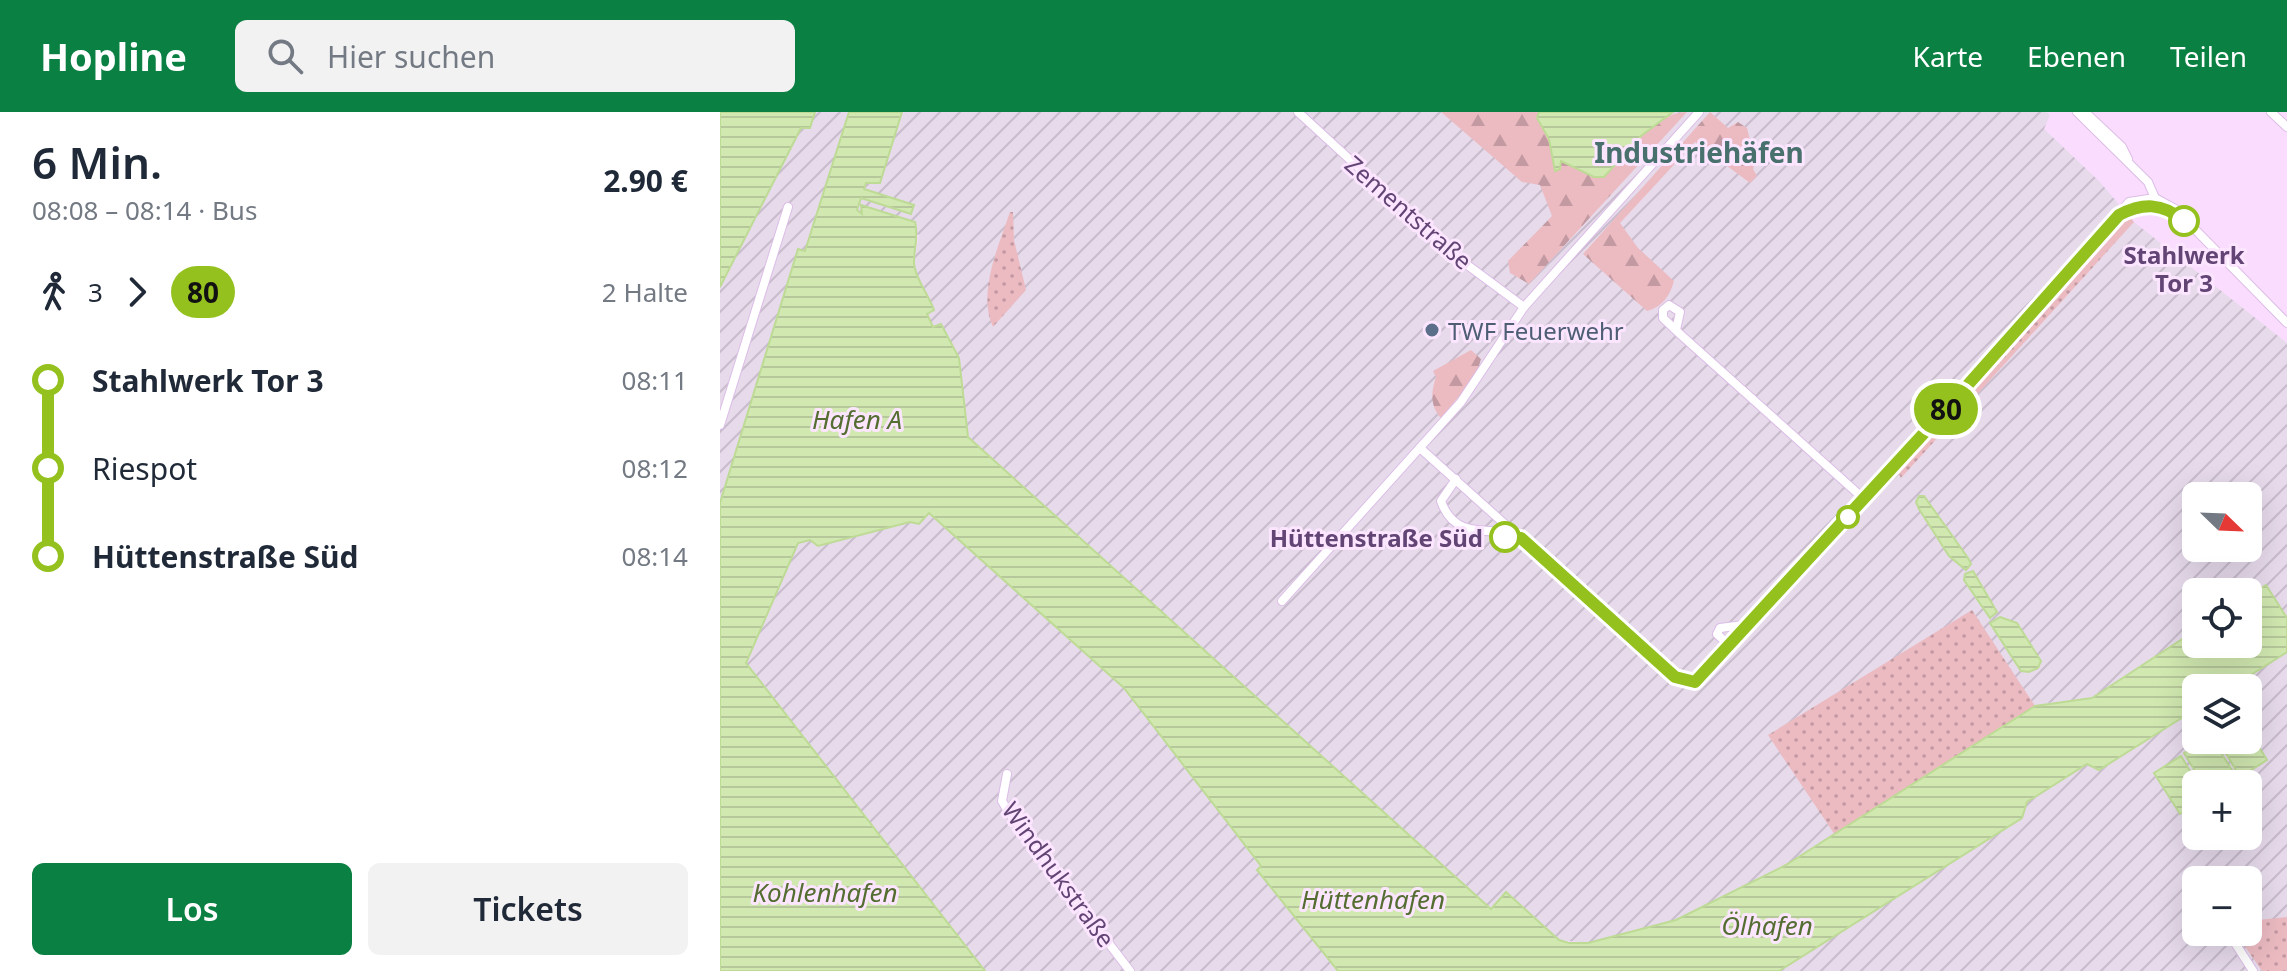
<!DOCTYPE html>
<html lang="de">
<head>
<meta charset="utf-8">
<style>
	:root { --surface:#fff; --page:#f2f2f3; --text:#1f2937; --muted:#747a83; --accent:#0b8043 }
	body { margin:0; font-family:"Noto Sans",sans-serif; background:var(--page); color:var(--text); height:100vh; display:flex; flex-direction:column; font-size:30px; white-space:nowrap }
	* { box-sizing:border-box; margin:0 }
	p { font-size:26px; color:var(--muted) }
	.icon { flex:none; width:44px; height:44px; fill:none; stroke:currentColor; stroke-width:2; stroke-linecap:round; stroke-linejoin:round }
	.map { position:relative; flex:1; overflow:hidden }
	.side { display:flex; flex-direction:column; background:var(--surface); width:720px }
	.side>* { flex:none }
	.badge { padding:0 16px; border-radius:26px; font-size:28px; line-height:52px }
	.needle { width:52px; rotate:113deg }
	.controls { position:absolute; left:1462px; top:370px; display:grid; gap:16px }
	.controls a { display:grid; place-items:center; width:80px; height:80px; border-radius:12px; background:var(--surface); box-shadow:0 8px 32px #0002; font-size:40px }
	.map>.badge { position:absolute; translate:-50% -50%; box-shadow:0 0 0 4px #fff }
	.legs { display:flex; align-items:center; gap:12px; height:88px; padding:0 32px; font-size:26px }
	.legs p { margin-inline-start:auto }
	.overview { display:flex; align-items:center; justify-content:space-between; height:136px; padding:0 32px }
	h1 { font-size:44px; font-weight:600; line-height:60px }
	.primary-button { display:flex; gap:16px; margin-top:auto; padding:16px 32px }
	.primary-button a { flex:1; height:92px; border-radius:12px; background:var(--accent); color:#fff; font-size:32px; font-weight:600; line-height:92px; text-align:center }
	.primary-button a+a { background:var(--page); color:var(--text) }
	ul { padding:0 32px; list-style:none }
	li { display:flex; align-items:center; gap:28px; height:88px; font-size:30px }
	li i { display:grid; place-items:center; width:12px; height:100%; margin:0 10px; background:currentColor }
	li i::after { content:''; width:20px; height:20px; margin:-10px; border:6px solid; border-radius:50%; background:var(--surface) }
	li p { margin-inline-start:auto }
	li:first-child i { background:linear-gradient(#0000 50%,currentColor 0) }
	li:last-child i { background:linear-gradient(currentColor 50%,#0000 0) }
	header { display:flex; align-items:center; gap:48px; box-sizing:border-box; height:112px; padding:0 40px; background:var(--accent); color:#fff }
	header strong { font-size:38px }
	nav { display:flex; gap:44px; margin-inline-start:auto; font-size:28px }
	.search { width:560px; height:72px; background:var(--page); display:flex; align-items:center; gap:20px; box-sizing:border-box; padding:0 28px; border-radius:12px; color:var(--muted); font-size:30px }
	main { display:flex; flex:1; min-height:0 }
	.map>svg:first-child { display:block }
	.industrial { fill:url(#industrial-furrows); fill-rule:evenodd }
	.grass { fill:url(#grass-dots) }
	.forest { fill:url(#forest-firs) }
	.water { fill:url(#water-rules); stroke:#bedb96; stroke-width:2 }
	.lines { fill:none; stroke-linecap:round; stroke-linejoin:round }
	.street-casing { stroke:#dcbde7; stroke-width:10 }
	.street { stroke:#fff; stroke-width:8 }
	.line-1-casing { stroke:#fff; stroke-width:18 }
	.line-1 { stroke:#95c11f; stroke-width:12 }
	.stop-1-dot { fill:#fff; stroke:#95c11f; stroke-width:4 }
	.service-dot { fill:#5c6f8a; stroke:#fce5ff; stroke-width:3 }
	.labels { text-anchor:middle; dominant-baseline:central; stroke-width:6; stroke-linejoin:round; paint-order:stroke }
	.street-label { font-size:24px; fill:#624475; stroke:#fce5ff }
	.stop-label { font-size:24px; font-weight:bold; fill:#624475; stroke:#fce5ff }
	.service-label { font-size:24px; fill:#4e5e75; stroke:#fce5ff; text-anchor:start }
	.water-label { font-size:26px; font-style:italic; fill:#546e32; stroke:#fce5ff }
	.quarter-label { font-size:28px; font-weight:bold; fill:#48706d; stroke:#fce5ff }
</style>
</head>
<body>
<header>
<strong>Hopline</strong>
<div class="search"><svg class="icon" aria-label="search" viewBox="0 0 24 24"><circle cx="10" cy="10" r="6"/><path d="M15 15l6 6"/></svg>Hier suchen</div>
<nav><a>Karte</a><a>Ebenen</a><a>Teilen</a></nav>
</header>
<main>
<section class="side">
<div class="overview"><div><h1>6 Min.</h1><p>08:08 – 08:14 · Bus</p></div><b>2.90 €</b></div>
<div class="legs"><svg class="icon" aria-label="walk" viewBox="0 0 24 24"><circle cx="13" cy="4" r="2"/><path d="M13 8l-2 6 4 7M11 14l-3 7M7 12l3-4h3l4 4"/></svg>3<svg class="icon" aria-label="forward" viewBox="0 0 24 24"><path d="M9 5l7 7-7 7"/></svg><b class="badge" style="background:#95c11f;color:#111">80</b><p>2 Halte</p></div>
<ul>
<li><i style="color:#95c11f"></i><b>Stahlwerk Tor 3</b><p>08:11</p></li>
<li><i style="color:#95c11f"></i><span>Riespot</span><p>08:12</p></li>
<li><i style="color:#95c11f"></i><b>Hüttenstraße Süd</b><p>08:14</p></li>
</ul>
<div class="primary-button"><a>Los</a><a>Tickets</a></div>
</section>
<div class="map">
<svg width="1567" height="859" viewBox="0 0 1567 859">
	<defs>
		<pattern id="industrial-furrows" width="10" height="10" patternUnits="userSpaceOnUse" patternTransform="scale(2)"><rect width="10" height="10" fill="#e6daeb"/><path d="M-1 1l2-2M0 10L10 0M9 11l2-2" fill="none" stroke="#c8bccd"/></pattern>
		<pattern id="grass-dots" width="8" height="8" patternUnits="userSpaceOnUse" patternTransform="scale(2)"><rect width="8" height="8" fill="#ecbbc2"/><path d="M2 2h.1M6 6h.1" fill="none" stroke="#c39aa2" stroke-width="1.8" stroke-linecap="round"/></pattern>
		<pattern id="forest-firs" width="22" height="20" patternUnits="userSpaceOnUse" patternTransform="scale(2)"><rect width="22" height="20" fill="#ecbbc2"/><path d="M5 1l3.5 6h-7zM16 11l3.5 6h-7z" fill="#c39aa2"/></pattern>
		<pattern id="water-rules" width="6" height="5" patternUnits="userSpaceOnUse" patternTransform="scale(2)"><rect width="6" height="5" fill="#d1e8b0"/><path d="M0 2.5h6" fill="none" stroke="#b6c89b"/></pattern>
	</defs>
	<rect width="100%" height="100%" fill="#faddfe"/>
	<g class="industrial">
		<path d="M95 0H129L85 139 78 137 0 391V175L81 16H90Z"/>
		<path d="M182 0H1326L1330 3 1324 17 1379 69 1414 110 1567 231V506L1546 473 1528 484V480H1476V518L1372 586 1327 591 1066 753 956 808 868 831 839 828 786 780 771 797 248 324 239 246 220 212 213 215 207 202 214 198 196 162 194 150 199 123 137 98 146 71 160 70ZM1476 384H1528V436H1476Z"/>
		<path d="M210 401 404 576 541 754 537 758 618 859H265L25 551 78 431 194 410Z"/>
		<path d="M1567 540V859H1059L1302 706 1307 690 1367 652 1379 658 1476 597V628H1528V576H1510ZM1476 672H1528V724H1476ZM1476 768H1528V820H1476Z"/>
	</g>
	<g class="grass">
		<path d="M290 100H293L294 128 306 178 273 215C257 181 279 133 290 100Z"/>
		<path d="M1409 104 1414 110 1181 366 1178 360Z"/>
		<path d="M1252 498 1315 594 1115 723 1048 623Z"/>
		<path d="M1528 775 1538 808 1567 805V859H1542L1515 820H1528Z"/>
	</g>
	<g class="forest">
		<path d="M721 0H819L817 6 840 48 884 65C905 41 934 0 967 0L809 172 790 161 788 149 832 104 820 73 802 70Z"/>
		<path d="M990 0 1008 16 1018 10 1027 16 1035 50 1033 57 1037 64 1030 71 975 30 900 111 918 136 954 169C950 184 942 195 927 199L863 142Z"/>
		<path d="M751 238 761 247 756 264 721 306C710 294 711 280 716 265L713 259Z"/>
	</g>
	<g class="water">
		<path d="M0 0H95L90 16H81L0 175Z"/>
		<path d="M129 0H182L160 71H146L144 77 194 93 191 102 141 86 137 98 142 102 141 93 195 110C199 125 194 135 194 150 194 164 209 184 214 198L207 202 213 215 221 212 239 246 248 325 771 797 786 780 839 828 849 831H868L956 808 1066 753 1315 594 1372 586 1476 518V532H1528V484L1546 473 1567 506V540L1510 576H1476V597L1379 658 1367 652 1307 690 1302 706 1059 859H618L537 758 541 754 404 576 209 401 199 412 190 410 98 434 90 428 78 431 26 551 265 859H0V391L78 137 85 139Z"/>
		<path d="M819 0H953L921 24 884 65H874L841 49 840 57 835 59 829 27 817 6Z"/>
		<path d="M1199 384H1204L1248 446 1251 452 1246 458 1229 444 1199 397 1196 390Z"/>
		<path d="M1253 459 1277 500 1270 506 1244 468 1245 462Z"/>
		<path d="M1280 505 1297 511 1321 549 1318 556 1309 560 1301 559 1270 511Z"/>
		<path d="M1528 617 1547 648 1520 665 1498 628H1528Z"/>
		<path d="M1486 628H1493L1517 666 1508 672H1483L1464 641Z"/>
		<path d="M1461 644 1478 672 1476 692 1460 702 1434 661Z"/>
	</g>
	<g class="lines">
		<defs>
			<g id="street">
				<path d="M578 0 734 143 804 195"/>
				<path d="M1357 0 1428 70 1435 86"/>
				<path d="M1365 0 1402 35 1408 47"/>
				<path d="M1551 0 1567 15"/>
				<path d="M1403 100 1423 92 1457 103"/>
				<path d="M956 218 960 200 949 193 943 198V206L961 223 1144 387"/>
				<path d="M0 313 68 95"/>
				<path d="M700 336 955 565 975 570 1229 294 1409 90 1435 86 1455 97 1567 211"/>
				<path d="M736 367 721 389C734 426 764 417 794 420"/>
				<path d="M562 489 741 290 804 195 979 0"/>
				<path d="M1011 535 997 522 1000 516 1031 512"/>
				<path d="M287 662 282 689 289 701 410 859"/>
				<path d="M1508 820 1533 859"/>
			</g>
		</defs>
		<use href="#street" class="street-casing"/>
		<use href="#street" class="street"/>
	</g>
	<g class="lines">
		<defs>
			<path id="line-1" d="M785 425 801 426 955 565 975 570 1229 294 1399 103C1422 91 1442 90 1464 109"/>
		</defs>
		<use href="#line-1" class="line-1-casing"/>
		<use href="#line-1" class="line-1"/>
	</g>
	<g class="stop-1-dot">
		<circle cx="1464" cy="109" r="14"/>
		<circle cx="1128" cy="405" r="10"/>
		<circle cx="785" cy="425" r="14"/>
	</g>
	<circle class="service-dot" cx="712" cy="218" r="8"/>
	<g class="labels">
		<g class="street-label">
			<text transform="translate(689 100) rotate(41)">Zementstraße</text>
			<text transform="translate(339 762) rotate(54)">Windhukstraße</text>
		</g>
		<g class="stop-label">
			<text x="1464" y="142">Stahlwerk<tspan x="1464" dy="28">Tor 3</tspan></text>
			<text x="763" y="425" text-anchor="end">Hüttenstraße Süd</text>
		</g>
		<g class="service-label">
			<text x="728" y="218">TWF Feuerwehr</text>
		</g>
		<g class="water-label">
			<text x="137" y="307">Hafen A</text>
			<text x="105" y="780">Kohlenhafen</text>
			<text x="653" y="787">Hüttenhafen</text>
			<text x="1047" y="813">Ölhafen</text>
		</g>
		<g class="quarter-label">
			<text x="979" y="40">Industriehäfen</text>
		</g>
	</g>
</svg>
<div class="controls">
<a><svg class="needle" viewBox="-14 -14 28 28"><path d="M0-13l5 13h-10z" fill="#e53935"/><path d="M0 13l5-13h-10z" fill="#747a83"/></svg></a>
<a><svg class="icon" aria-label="locate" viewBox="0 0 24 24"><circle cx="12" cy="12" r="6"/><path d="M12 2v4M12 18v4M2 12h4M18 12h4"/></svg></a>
<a><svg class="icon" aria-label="layers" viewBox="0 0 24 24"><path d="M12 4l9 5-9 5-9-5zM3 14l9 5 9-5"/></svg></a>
<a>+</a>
<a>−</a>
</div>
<b class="badge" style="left:1226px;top:297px;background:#95c11f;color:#111">80</b>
</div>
</main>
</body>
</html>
